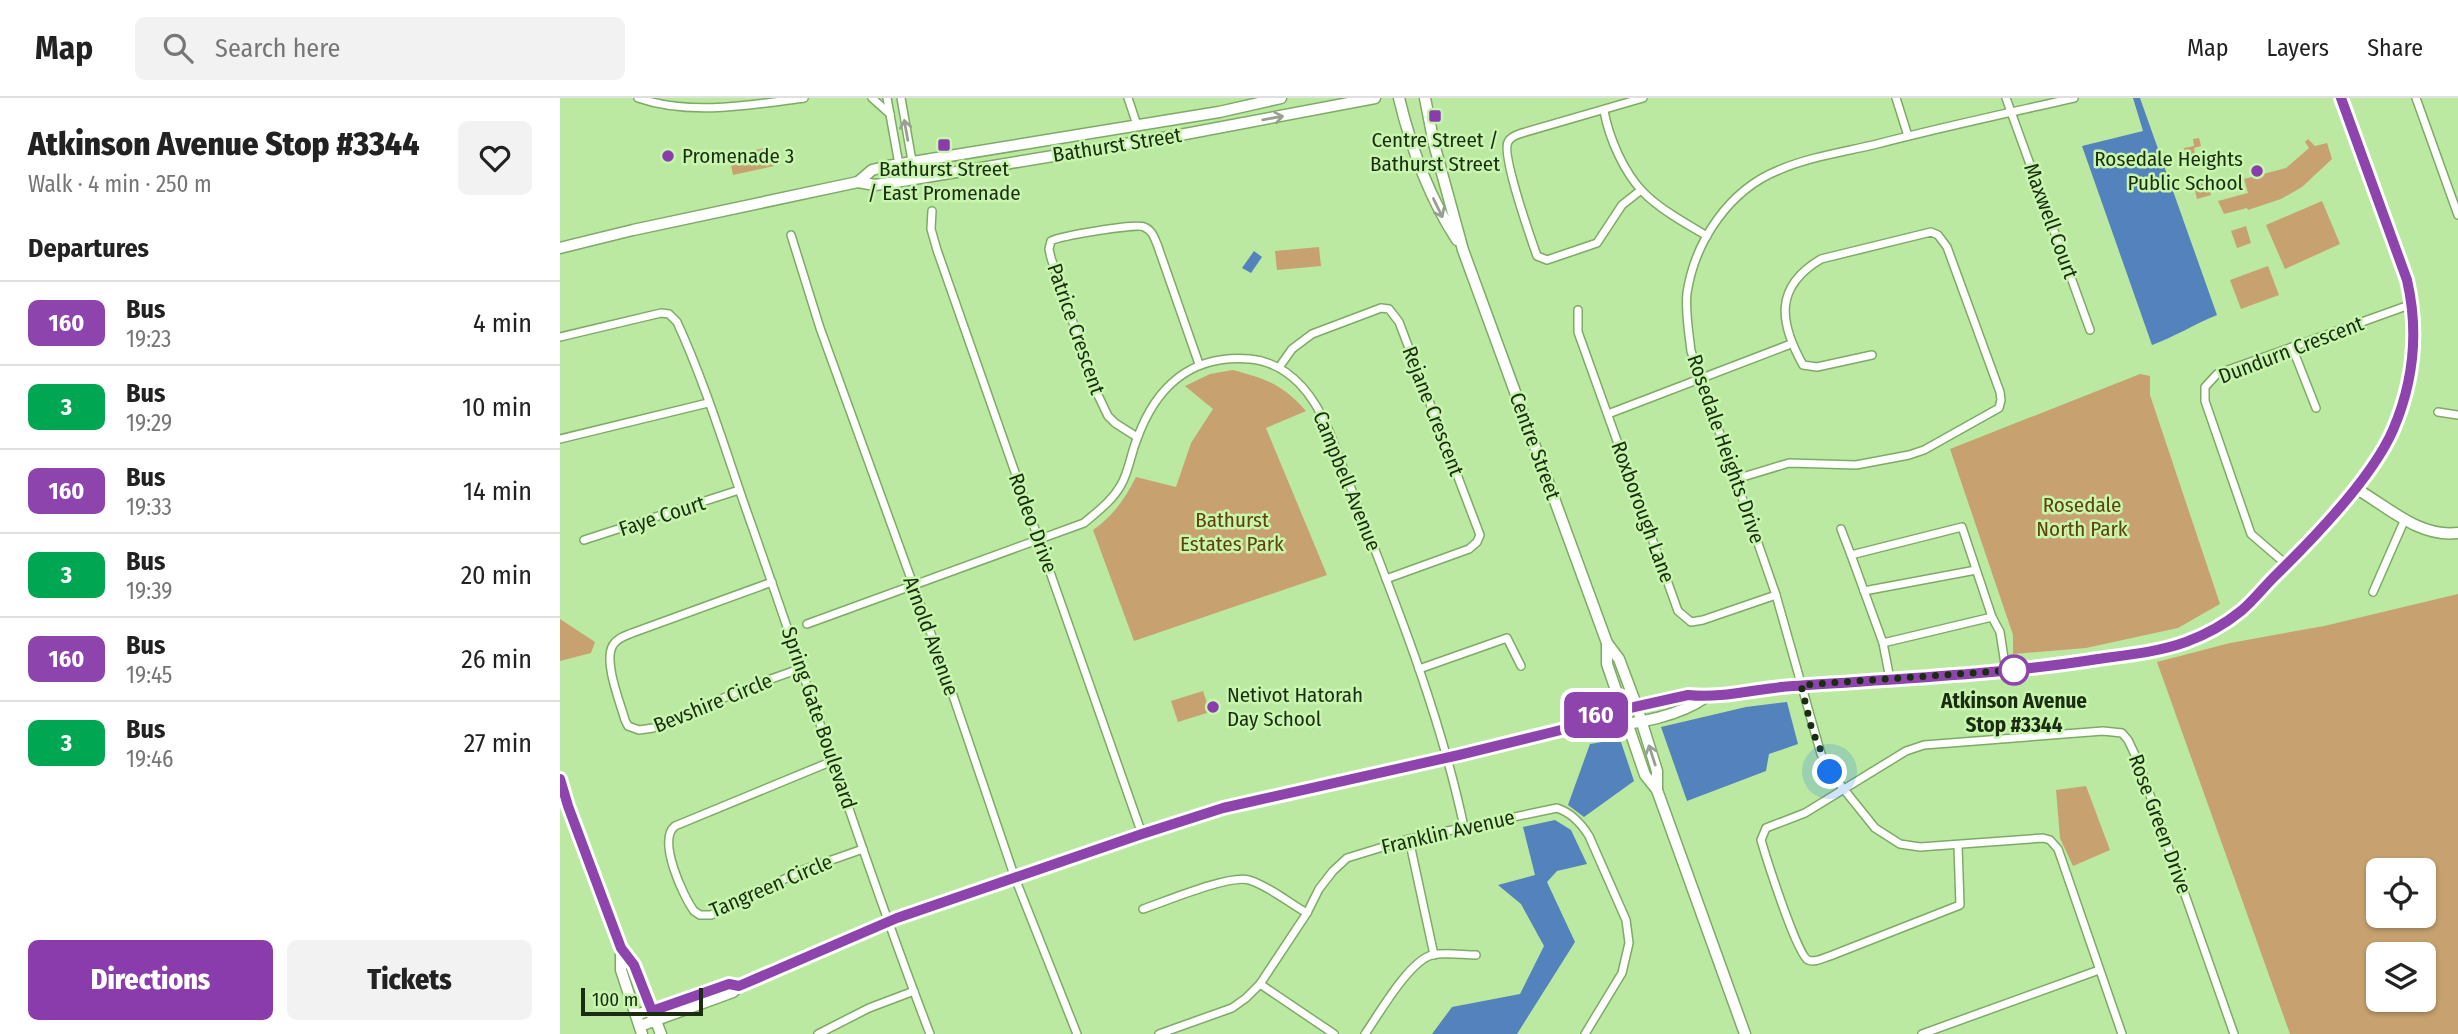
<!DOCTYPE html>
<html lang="en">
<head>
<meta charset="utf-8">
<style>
	:root { --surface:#fff; --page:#f2f2f2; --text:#222; --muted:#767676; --line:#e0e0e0; --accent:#8b3cac }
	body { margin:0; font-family:"Fira Sans Condensed",sans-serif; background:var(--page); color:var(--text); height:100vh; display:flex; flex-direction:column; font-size:26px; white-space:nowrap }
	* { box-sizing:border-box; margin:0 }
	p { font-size:23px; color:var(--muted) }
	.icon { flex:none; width:38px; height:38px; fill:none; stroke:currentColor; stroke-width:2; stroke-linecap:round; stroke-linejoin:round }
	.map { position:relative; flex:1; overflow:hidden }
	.sheet { display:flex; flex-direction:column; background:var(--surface); width:560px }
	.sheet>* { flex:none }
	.badge { padding:0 14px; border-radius:10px; font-size:24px; line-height:46px }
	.tools { position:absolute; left:1806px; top:760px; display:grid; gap:14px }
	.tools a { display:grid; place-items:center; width:70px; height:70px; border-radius:10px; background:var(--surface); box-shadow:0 2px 5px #0004; font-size:35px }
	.scale { position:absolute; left:21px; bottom:18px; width:122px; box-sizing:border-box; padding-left:7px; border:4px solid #1b2d11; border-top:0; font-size:19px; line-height:24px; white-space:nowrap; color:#1b2d11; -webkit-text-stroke:5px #c8f6ae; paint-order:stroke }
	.you { position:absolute; width:35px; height:35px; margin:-18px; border:5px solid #fff; border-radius:50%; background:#1a73e8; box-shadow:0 0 0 10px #1a73e833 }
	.map>.badge { position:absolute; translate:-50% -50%; box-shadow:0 0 0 4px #fff }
	h2 { padding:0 28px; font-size:26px; line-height:63px }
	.round { display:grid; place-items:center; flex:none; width:74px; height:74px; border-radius:10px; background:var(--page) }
	.summary { display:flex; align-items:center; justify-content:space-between; height:119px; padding:0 28px }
	h1 { font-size:33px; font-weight:800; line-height:52px }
	.action { display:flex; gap:14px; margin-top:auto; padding:14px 28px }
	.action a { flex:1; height:80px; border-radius:10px; background:var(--accent); color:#fff; font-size:28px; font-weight:800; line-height:80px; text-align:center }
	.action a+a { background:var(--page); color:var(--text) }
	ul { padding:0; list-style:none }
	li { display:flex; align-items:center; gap:21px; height:84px; padding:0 28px; border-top:2px solid var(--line) }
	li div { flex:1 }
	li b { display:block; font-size:26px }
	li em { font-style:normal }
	li .badge { min-width:77px; font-weight:700; text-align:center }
	header { display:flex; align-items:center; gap:42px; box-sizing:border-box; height:98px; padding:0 35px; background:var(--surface); border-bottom:2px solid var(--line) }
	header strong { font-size:33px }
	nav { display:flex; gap:38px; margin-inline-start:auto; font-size:24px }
	.search { width:490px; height:63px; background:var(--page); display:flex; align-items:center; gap:18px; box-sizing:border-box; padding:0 24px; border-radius:10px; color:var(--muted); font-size:26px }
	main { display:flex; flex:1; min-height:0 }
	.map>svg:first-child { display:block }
	.green { fill:#c7a270; fill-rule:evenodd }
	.water { fill:#5482bc }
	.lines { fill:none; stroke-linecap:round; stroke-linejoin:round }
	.street-casing { stroke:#7faa65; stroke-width:10 }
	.secondary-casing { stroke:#7faa65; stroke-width:13 }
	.street { stroke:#fff; stroke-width:7 }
	.secondary { stroke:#fff; stroke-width:10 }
	.oneway { stroke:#98a094 }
	.line-casing { stroke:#fff; stroke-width:16 }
	.line { stroke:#8e44ad; stroke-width:10 }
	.walk { stroke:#1b2d11; stroke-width:7; stroke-dasharray:0 12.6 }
	.poi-dot { fill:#8b3cac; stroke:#c8f6ae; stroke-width:2.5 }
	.stop-dot { fill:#fff; stroke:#8e44ad; stroke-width:3.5 }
	.labels { text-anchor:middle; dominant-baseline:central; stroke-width:5; stroke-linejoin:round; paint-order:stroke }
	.poi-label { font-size:21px; fill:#1b2d11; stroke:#c8f6ae }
	.street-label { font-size:21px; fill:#1b2d11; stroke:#c8f6ae }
	.park-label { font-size:21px; fill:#614109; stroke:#c8f6ae }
	.stop-label { font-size:21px; font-weight:bold; fill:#1b2d11; stroke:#c8f6ae }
</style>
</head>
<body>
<header>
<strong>Map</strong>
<div class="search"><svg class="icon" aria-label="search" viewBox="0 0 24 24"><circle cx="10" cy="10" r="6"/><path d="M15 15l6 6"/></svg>Search here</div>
<nav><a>Map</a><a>Layers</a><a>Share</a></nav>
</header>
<main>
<section class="sheet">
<div class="summary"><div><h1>Atkinson Avenue Stop #3344</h1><p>Walk · 4 min · 250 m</p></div><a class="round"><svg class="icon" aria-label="heart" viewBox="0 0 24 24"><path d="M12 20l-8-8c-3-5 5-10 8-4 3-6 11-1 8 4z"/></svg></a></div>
<h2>Departures</h2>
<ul>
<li><span class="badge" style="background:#8e44ad;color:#fff">160</span><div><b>Bus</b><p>19:23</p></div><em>4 min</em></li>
<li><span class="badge" style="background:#00a651;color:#fff">3</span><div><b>Bus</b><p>19:29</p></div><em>10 min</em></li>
<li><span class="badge" style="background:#8e44ad;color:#fff">160</span><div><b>Bus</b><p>19:33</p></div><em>14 min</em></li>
<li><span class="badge" style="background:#00a651;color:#fff">3</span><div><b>Bus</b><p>19:39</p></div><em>20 min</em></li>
<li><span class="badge" style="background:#8e44ad;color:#fff">160</span><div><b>Bus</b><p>19:45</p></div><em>26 min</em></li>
<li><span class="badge" style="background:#00a651;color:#fff">3</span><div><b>Bus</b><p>19:46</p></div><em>27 min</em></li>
</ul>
<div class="action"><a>Directions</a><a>Tickets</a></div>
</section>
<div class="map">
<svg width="1898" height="936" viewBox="0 0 1898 936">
	<rect width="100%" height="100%" fill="#bbe9a2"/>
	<g class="green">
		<path d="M1639 40 1641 48 1634 50 1635 56 1639 62 1629 66 1627 63 1624 50 1634 48 1633 41Z"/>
		<path d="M1748 41 1755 48 1767 45 1772 61 1742 89 1721 101 1688 112 1687 110 1664 116 1658 103 1688 95 1684 81 1726 70 1749 50 1745 44Z"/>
		<path d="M210 49 214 68 173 77 169 57Z"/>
		<path d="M1647 80 1651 97 1637 101 1633 84Z"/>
		<path d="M1762 103 1780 146 1725 171 1706 127Z"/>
		<path d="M1686 128 1691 145 1677 150 1671 133Z"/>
		<path d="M759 149 761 168 717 172 715 153Z"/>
		<path d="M1708 168 1719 197 1681 211 1670 182Z"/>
		<path d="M673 272C706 281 722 286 746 313L706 330 767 477 574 543 533 432C553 418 565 401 576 379L616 389 631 345 653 311 625 288 650 276Z"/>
		<path d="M1580 276 1590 278V297L1660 506 1618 530 1526 550 1453 556V537L1390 351Z"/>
		<path d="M1898 496V936H1730L1597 564 1670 545 1764 528ZM1818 772H1864V817H1818ZM1818 856H1864V901H1818Z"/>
		<path d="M0 521 35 544 31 555 0 563Z"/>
		<path d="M643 593 650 614 618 624 611 603Z"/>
		<path d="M1526 688 1550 752 1513 768 1500 740 1496 692Z"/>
	</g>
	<g class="water">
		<path d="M1573 0H1580L1657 217C1635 226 1614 239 1592 247L1522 48 1583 33Z"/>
		<path d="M694 153 702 159 691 175 682 170Z"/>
		<path d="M1227 604 1238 646 1209 656 1206 673 1127 703 1101 629 1186 609Z"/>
		<path d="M1060 641 1074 683 1024 719 1008 707 1030 646Z"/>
		<path d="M995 722 1011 732 1027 766 997 773 987 784 1015 844 957 936H872L892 909 960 896 984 848 961 806 938 787 975 777 963 729Z"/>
	</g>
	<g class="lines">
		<defs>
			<g id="street">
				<path d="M78 0C130 18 191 7 244 0"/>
				<path d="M312 0 330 16"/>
				<path d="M327 0 342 83"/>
				<path d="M341 0 355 80"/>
				<path d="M568 0 577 27"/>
				<path d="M1336 0 1348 38"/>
				<path d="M1446 0 1530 232"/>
				<path d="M1514 0C1448 15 1382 29 1317 46 1284 54 1249 59 1219 72 1169 92 1135 143 1127 195 1125 214 1129 235 1131 253L1216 497 1261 656 1270 674 1315 730 1340 746 1360 749 1483 740 1490 742 1498 751 1562 936"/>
				<path d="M1856 0 1898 117"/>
				<path d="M1044 13C1049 40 1064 75 1084 95 1101 112 1127 126 1147 138"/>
				<path d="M1081 92 1062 107 1037 145 987 162 977 158C971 141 941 56 948 44 951 38 957 37 962 35L1083 0"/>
				<path d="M372 113 371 131 377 152 582 736"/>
				<path d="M231 137 260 230 387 580 455 780 517 936"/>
				<path d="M1018 212V234L1118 513 1131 524 1143 522 1216 497"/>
				<path d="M0 239 101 215 109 216 117 224C145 285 165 351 187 414 249 588 304 764 370 936"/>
				<path d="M1732 249 1756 310"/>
				<path d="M720 268 732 251 752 236 821 210 829 211 839 224 920 437 917 444 909 451 826 481"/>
				<path d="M1878 314 1898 317"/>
				<path d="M1048 316 1231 246"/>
				<path d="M577 339 555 325 548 318 537 295 491 160 489 151 491 143C500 138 577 125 584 129 592 132 594 139 597 146L639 266"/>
				<path d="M0 341 148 305"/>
				<path d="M1176 381 1229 365 1296 367 1349 357 1364 352 1439 310 1441 302 1440 294 1387 149 1378 137 1371 134 1261 161C1214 189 1219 224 1243 267L1257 269 1312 257"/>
				<path d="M1281 431 1291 457"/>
				<path d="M24 442 179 392"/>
				<path d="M1727 467 1691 436 1645 303V289L1657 276 1852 206"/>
				<path d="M212 484 72 535C65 538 57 540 53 547 43 563 60 604 65 622L68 628 79 632 93 630 194 587 242 570"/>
				<path d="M1304 493 1416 472"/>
				<path d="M1813 494 1845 421"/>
				<path d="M247 526 524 425C538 413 552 403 561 387 569 373 571 355 577 341 596 288 632 256 690 261 731 265 754 298 769 333 818 463 875 592 904 729"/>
				<path d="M1323 545 1432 519"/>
				<path d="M859 571 947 540 961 568"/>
				<path d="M1330 581 1323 545 1291 457 1402 429 1432 519 1440 534 1446 573"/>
				<path d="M275 662 115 728C97 742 123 798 134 813L140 817H151L243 772 303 751"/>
				<path d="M849 741 874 857"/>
				<path d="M1398 748 1400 807 1270 858C1263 860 1255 865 1248 862 1237 857 1206 759 1201 742L1206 730 1245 715 1346 653 1364 647 1543 633 1562 635 1568 642 1578 663 1674 936"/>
				<path d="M583 811C604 804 670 776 689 782 709 788 729 805 747 815"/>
				<path d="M700 886 774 936"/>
				<path d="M258 936 309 910 354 893"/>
				<path d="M599 936 672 910 686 900 700 886 747 815 759 791 773 773 787 760 849 741 997 710C1012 715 1021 725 1029 738L1066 822 1069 845 1062 875 1025 936"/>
				<path d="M805 936C819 916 849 863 872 857 885 854 903 857 916 857"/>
				<path d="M1362 936 1539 872"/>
			</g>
			<g id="secondary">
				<path d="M839 0C851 50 869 99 897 142"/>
				<path d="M865 0 874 46 903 152 1047 545 1059 561 1077 609 1097 673V692"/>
				<path d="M298 84 312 72 328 68 659 14 721 0"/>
				<path d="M0 150 73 132 298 84 315 87 342 83 620 37 815 0"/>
				<path d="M1795 390C1827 408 1859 440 1898 435"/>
				<path d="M1047 545V566L1085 677 1097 692 1185 936"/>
				<path d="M1009 630 1018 633C1060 626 1111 624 1146 599"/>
				<path d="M0 681 8 708 61 851 74 867 101 936"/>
				<path d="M61 851V872L82 936"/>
				<path d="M76 917 169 886 179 888"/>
				<path d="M80 928 173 894 179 888 337 820 640 717 673 707 877 662 1009 630 1016 622 1128 597C1163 601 1198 590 1233 588 1334 580 1437 577 1538 561 1567 557 1598 554 1626 544 1645 538 1665 526 1681 513 1693 503 1703 490 1714 479 1752 442 1812 380 1833 332 1854 283 1859 234 1847 182L1781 0"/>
			</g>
		</defs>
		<use href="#street" class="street-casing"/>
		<use href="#secondary" class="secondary-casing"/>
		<use href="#street" class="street"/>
		<use href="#secondary" class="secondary"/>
	</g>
	<defs><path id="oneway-shaft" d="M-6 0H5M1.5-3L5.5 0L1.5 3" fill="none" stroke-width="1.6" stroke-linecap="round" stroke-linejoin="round" transform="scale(1.75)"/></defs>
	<g class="oneway">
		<use href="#oneway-shaft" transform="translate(713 20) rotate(-10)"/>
		<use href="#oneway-shaft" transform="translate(346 32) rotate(-100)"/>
		<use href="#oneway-shaft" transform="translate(878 110) rotate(64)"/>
		<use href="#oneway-shaft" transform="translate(1092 657) rotate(-108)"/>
	</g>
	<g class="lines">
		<defs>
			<path id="line" d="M0 681 8 708 61 850 74 867 92 913 169 886 179 888 337 820 582 736 663 710 899 657 1009 630 1016 622 1128 597C1163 601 1198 590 1233 588 1334 581 1437 577 1538 561 1567 557 1598 554 1626 544 1645 537 1665 526 1681 513 1693 503 1703 490 1714 479 1752 442 1812 380 1833 332 1854 283 1859 234 1847 182L1781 0"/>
		</defs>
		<use href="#line" class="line-casing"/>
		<use href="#line" class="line"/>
		<path class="walk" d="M1270 674 1252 632 1241 587 1454 572"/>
	</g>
	<g class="poi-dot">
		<rect x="868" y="11" width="14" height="14" rx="3.5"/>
		<rect x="377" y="40" width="14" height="14" rx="3.5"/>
		<circle cx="108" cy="58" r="7"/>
		<circle cx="1697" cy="73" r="7"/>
		<circle cx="653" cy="609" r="7"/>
	</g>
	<circle class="stop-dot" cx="1454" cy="572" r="14"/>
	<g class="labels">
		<g class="poi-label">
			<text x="875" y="42">Centre Street /<tspan x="875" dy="24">Bathurst Street</tspan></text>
			<text x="122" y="58" text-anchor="start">Promenade 3</text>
			<text x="1683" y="61" text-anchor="end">Rosedale Heights<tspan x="1683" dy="24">Public School</tspan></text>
			<text x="384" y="71">Bathurst Street<tspan x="384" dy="24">/ East Promenade</tspan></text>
			<text x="667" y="597" text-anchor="start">Netivot Hatorah<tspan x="667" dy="24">Day School</tspan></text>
		</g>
		<g class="street-label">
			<text transform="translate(557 47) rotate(-9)">Bathurst Street</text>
			<text transform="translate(1491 123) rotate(70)">Maxwell Court</text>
			<text transform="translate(516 231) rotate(71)">Patrice Crescent</text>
			<text transform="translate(1731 252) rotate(-21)">Dundurn Crescent</text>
			<text transform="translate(873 313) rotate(69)">Rejane Crescent</text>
			<text transform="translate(975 348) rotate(70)">Centre Street</text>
			<text transform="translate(1166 351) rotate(71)">Rosedale Heights Drive</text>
			<text transform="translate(787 383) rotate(68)">Campbell Avenue</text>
			<text transform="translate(1083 414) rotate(70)">Roxborough Lane</text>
			<text transform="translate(102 418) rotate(-18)">Faye Court</text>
			<text transform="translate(473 425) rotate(70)">Rodeo Drive</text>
			<text transform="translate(371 538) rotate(70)">Arnold Avenue</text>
			<text transform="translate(153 605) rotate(-22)">Bevshire Circle</text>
			<text transform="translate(259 620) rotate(71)">Spring Gate Boulevard</text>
			<text transform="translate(1600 726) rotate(70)">Rose Green Drive</text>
			<text transform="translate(888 734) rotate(-13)">Franklin Avenue</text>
			<text transform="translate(211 788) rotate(-23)">Tangreen Circle</text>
		</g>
		<g class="park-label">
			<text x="1522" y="407">Rosedale<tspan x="1522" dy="24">North Park</tspan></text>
			<text x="672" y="422">Bathurst<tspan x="672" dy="24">Estates Park</tspan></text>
		</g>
		<g class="stop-label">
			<text x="1454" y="603">Atkinson Avenue<tspan x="1454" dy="24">Stop #3344</tspan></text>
		</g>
	</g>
</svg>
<div class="tools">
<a><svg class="icon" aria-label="locate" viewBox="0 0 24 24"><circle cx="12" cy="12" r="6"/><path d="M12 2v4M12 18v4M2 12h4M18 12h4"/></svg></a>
<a><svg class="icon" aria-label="layers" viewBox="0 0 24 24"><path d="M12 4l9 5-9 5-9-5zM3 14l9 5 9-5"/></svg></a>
</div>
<div class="scale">100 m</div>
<div class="you" style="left:1270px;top:674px"></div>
<b class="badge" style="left:1036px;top:617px;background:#8e44ad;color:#fff">160</b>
</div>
</main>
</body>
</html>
